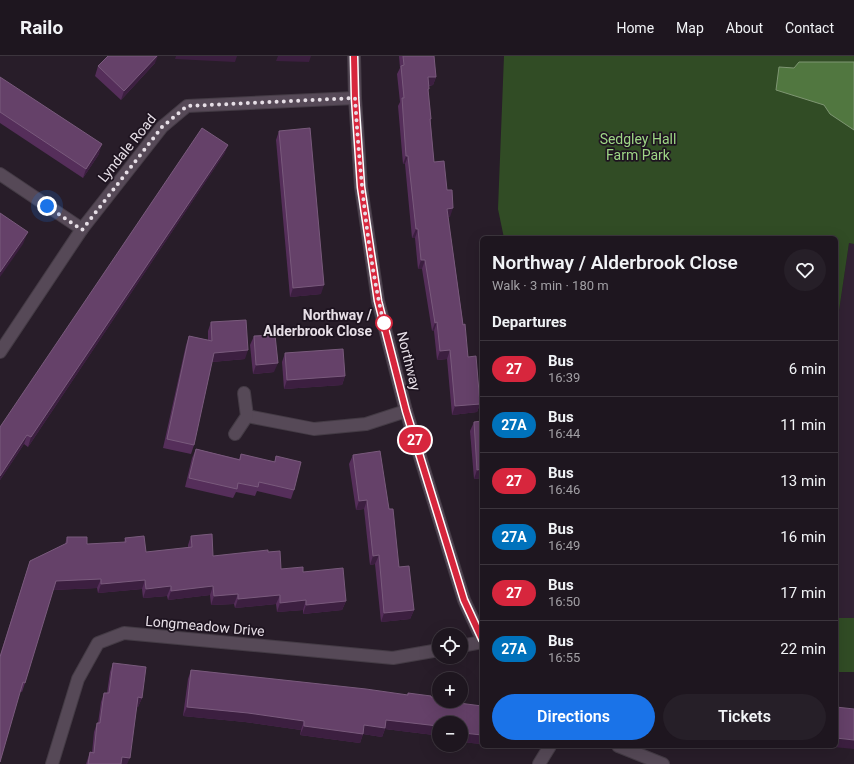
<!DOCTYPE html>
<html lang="en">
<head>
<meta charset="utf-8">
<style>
	:root { --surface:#1e161f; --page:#261f28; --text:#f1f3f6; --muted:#a19fa4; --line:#3c353d; --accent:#1a73e8 }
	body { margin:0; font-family:Roboto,sans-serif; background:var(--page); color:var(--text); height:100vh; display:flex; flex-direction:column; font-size:15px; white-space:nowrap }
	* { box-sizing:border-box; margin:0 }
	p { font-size:13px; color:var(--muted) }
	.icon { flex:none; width:22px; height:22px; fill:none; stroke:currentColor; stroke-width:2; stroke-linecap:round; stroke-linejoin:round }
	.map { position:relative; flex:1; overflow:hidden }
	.details { position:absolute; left:480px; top:180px; width:358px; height:512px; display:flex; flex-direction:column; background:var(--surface); border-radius:6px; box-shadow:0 4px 16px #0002,0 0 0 1px var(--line) }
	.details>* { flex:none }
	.badge { padding:0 8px; border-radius:13px; font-size:14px; line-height:26px }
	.buttons { position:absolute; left:432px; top:572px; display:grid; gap:8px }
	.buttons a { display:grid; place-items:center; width:36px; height:36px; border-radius:50%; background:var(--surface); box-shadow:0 4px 16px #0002,0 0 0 1px var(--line); font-size:20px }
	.you { position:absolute; width:20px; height:20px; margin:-10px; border:3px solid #fff; border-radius:50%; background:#1a73e8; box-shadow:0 0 0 6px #1a73e833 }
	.map>.badge { position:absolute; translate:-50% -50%; box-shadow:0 0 0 2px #fff }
	h2 { padding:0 12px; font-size:15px; line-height:36px }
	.round { display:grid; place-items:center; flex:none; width:42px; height:42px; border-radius:21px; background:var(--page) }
	.headline { display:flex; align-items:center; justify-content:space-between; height:68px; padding:0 12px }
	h1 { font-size:19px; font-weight:600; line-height:30px }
	.button { display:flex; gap:8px; margin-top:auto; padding:8px 12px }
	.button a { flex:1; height:46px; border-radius:24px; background:var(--accent); color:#fff; font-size:16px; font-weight:600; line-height:46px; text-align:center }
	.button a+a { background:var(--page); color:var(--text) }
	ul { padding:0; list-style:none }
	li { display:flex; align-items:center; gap:12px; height:56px; padding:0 12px; border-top:1px solid var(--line) }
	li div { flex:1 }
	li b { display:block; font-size:15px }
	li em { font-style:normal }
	li .badge { min-width:44px; font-weight:700; text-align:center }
	header { display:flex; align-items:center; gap:24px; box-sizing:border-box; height:56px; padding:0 20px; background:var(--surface); border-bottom:1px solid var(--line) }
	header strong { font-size:19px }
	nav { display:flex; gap:22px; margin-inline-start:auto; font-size:14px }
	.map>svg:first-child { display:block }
	.built { fill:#322234 }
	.green { fill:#314c25 }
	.water { fill:#517740; stroke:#7e9672 }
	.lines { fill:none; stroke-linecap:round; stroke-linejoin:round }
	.minor-casing { stroke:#443b45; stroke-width:14 }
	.minor { stroke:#564957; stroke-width:12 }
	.wall { fill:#552e5a }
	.shaded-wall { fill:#3c1f40 }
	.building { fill:#654169; stroke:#795a7c }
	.line-casing { stroke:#fff; stroke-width:9 }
	.line { stroke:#d7263d; stroke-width:6 }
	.walk { stroke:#e6dee6; stroke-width:4; stroke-dasharray:0 7.2 }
	.stop-dot { fill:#fff; stroke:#d7263d; stroke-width:2 }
	.labels { text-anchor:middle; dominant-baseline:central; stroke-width:3.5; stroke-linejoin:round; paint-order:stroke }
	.park-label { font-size:14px; fill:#9ed686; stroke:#1e1420 }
	.street-label { font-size:14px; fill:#e6dee6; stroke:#1e1420 }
	.stop-label { font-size:14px; font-weight:bold; fill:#e6dee6; stroke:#1e1420; text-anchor:end }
</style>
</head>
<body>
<header>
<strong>Railo</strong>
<nav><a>Home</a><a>Map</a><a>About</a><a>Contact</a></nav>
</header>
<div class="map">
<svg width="854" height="708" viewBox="0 0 854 708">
	<rect width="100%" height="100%" fill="#281d29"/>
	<path class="built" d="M849 187 854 188V616H836V275Z"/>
	<g class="green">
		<path d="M504 0H854V188L849 187 836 275V182H504L498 153Z"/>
		<rect x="836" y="562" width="18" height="54"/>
	</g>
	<path class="water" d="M799 6H854V74L830 58 824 49 776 34 779 11 794 12Z"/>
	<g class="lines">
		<defs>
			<g id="minor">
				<path d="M354 0 355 42 361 131 378 245 406 355 464 544 482 583"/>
				<path d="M0 118 82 173"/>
				<path d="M0 296 82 173 162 71 187 50 355 42"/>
				<path d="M247 360 314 373 366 368 406 355"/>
				<path d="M235 378 247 360 244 337"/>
				<path d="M461 590 482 586"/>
				<path d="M618 690 663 708"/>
				<path d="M52 708 78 623 98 587 124 577 393 602 439 594"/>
				<path d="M539 708 550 690"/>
			</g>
		</defs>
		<use href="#minor" class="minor-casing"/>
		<use href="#minor" class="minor"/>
	</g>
	<g class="wall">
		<path d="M399 0H434L436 21 433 29 429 30 428 36 434 106 450 161H448L468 301 480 348 477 356 452 359 447 303 437 304 434 275H432L422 213H418L415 182H412L405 108H403L398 50 400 46 397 18 400 12Z"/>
		<path d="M155 7 121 44 95 20 98 10Z"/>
		<path d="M0 21 99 98 83 122 0 67Z"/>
		<path d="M279 75 321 238 290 241 276 84Z"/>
		<path d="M228 89 224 98 28 391 24 388 0 424V371Z"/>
		<path d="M211 266 245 303 212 306 194 389 191 398 163 392 186 289 189 280 208 284V275Z"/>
		<path d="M254 280 274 316 253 318 250 289Z"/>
		<path d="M285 297 345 320 342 329 284 333 282 306Z"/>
		<path d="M482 365V422L474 423 470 375 474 366Z"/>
		<path d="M196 393 239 403 241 398 274 406 276 400 294 434 291 443 257 435 255 440 236 436 233 442 185 431 192 402Z"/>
		<path d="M353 399 389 453 399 511 414 554 410 563 381 566 375 508 370 509 364 453 356 454 349 408Z"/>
		<path d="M191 480 213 500 268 496 281 513 303 516 346 545 342 554 303 558V554L277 556 276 548 235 552 234 548 211 549 210 539 168 544 167 540 143 542 142 533 98 537 97 532 53 534 25 627 22 636 20 635 0 706V599L30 505 65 488 67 481 87 488 124 487 125 482 146 496 188 492V489Z"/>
		<path d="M113 607 142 642 138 651 137 650 127 708H86L90 696 92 697 94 676 97 667H98L101 646 104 637H107L110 616Z"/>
		<path d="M191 614 407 639 408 637 431 641 459 647 482 688 461 686V667L439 681 434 680V679L385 673 382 681 363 678 360 687 300 679 301 674 245 666 183 660 188 623Z"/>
	</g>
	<g class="shaded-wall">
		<path d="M157 0H158L155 7 121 44 124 35Z"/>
		<path d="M176 0H237L235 6 175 3Z"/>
		<path d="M278 0H311L309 6 276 5Z"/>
		<path d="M428 21H436L433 29 425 30Z"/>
		<path d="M102 88 99 98 83 122 86 113Z"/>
		<path d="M228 89 224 98 28 391 31 381Z"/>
		<path d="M406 100H408L405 108H403Z"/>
		<path d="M453 152 450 161H443L447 153Z"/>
		<path d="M416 173H418L415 182H412Z"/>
		<path d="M28 176 23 188 0 221V216Z"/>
		<path d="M421 204H425L422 213H418Z"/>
		<path d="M324 229 321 238 290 241 293 232Z"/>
		<path d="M437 266 434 275H432L435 267Z"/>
		<path d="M248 294 245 303 211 306 214 297Z"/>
		<path d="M450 294 447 303 437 304 440 295Z"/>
		<path d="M278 307 274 316 253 318 256 309Z"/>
		<path d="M345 320 342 329 284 333 287 324Z"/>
		<path d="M480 348 477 356 452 359 455 350Z"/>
		<path d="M27 379 24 388 0 424V420Z"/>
		<path d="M482 413V422L474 423 477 414Z"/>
		<path d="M367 444 364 453 356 454 359 445Z"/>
		<path d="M379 499 375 508 370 509 373 500Z"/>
		<path d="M101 523 97 532 53 534 56 525Z"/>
		<path d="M145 524 142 533 98 537 101 528Z"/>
		<path d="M171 530 167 540 143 542 146 533Z"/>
		<path d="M213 530 210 539 168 544 171 535Z"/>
		<path d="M238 538 234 548 211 549 214 540Z"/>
		<path d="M280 539 276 548 235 552 238 543Z"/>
		<path d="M306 544 303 554 277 556 280 547Z"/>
		<path d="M346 545 342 554 303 558 306 549Z"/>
		<path d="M414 554 410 563 381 566 384 557Z"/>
		<path d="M138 641 142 642 138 651 135 650Z"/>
		<path d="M187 651 248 657 304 665 301 674 245 666 183 660Z"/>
		<path d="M386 664 438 670 434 679 385 673 382 681 363 678 360 687 300 679 304 670 364 669Z"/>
		<path d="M438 671 439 672V681L434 680Z"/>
		<path d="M463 677 482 679V688L461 686V681Z"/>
		<path d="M836 682 854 684V693L823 690H836Z"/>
		<path d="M122 701 130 702 127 708H120Z"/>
	</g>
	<g class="building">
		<path d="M108 0H157L124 35 98 10Z"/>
		<path d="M403 0H434L436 21H428L429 33H428L431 63H430L434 106 444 105 447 134H452L453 152 447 153 463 269 465 268 468 301 476 300 480 348 455 350 450 294 440 295 437 266 435 267 425 204H421L418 173H416L408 100H406L402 42H404L401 10 404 9Z"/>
		<path d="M0 21 102 88 86 113 0 56Z"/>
		<path d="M202 72 228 89 31 381 27 379 0 420V371Z"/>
		<path d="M310 72 324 229 293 232 279 75Z"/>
		<path d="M0 157 28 176 0 216Z"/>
		<path d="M246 264 248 294 214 297 194 389 167 383 189 280 212 285 211 266Z"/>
		<path d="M275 279 278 307 256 309 254 280Z"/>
		<path d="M343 293 345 320 287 324 285 297Z"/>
		<path d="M482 365V413L477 414 474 366Z"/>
		<path d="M196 393 240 404 241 398 275 406 276 400 301 406 294 434 259 426 258 431 238 427 237 433 189 422Z"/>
		<path d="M380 395 389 453H393L399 511 409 510 414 554 384 557 379 499 373 500 367 444 359 445 353 399Z"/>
		<path d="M212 478 213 500 268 494V496L280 495 281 513 303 511V516L343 512 346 545 306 549V544L280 547V539L238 543V538L214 540 213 530 171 535V530L146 533 145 524 101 528V523L56 525 25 627 23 626 0 706V601L30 505 67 487V481H87V488L126 486 125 482 144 480 146 496 192 491 191 480Z"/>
		<path d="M113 607 146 611 142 642 138 641 130 702 122 701 121 708H88L90 696 94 697 97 667H100L104 637H109Z"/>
		<path d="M191 614 366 633 408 639V637L431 640V641L439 642V645H459V647L482 650V679L463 677V675L461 674V667H439V672L438 671V670L386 664 385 672 364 669 363 678 304 670V665L248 657 187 651Z"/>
		<path d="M836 651 854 653V684L836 682Z"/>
	</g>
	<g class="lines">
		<defs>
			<path id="line" d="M354 0 355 42 361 131 378 245 406 355 464 544 482 583"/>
		</defs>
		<use href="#line" class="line-casing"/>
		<use href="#line" class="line"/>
		<path class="walk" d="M47 150 82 174 162 71 187 50 355 42C360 119 367 197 385 273L384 267"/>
	</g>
	<circle class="stop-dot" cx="384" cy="267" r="8"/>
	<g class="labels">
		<g class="park-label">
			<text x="638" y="83">Sedgley Hall<tspan x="638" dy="16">Farm Park</tspan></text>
		</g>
		<g class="street-label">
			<text transform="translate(127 92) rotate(-51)">Lyndale Road</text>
			<text transform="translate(409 305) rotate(76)">Northway</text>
			<text transform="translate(205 570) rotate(5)">Longmeadow Drive</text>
		</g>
		<g class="stop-label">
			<text x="372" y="259">Northway /<tspan x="372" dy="16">Alderbrook Close</tspan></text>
		</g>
	</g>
</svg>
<div class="buttons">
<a><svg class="icon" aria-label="locate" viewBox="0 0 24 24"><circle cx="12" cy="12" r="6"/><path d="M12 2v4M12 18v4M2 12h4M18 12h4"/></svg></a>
<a>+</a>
<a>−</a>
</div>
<div class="you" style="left:47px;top:150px"></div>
<b class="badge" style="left:415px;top:384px;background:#d7263d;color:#fff">27</b>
<section class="details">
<div class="headline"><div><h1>Northway / Alderbrook Close</h1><p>Walk · 3 min · 180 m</p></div><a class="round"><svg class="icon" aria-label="heart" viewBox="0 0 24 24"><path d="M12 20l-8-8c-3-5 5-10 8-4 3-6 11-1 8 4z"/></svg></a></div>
<h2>Departures</h2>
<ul>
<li><span class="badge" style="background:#d7263d;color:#fff">27</span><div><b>Bus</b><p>16:39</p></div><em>6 min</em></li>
<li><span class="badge" style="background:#0072bc;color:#fff">27A</span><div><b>Bus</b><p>16:44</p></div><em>11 min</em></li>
<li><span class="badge" style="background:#d7263d;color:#fff">27</span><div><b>Bus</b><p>16:46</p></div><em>13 min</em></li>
<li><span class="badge" style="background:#0072bc;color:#fff">27A</span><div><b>Bus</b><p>16:49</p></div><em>16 min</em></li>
<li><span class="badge" style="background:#d7263d;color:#fff">27</span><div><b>Bus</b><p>16:50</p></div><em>17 min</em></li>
<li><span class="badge" style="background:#0072bc;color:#fff">27A</span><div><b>Bus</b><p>16:55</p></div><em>22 min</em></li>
</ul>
<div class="button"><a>Directions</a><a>Tickets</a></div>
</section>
</div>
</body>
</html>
